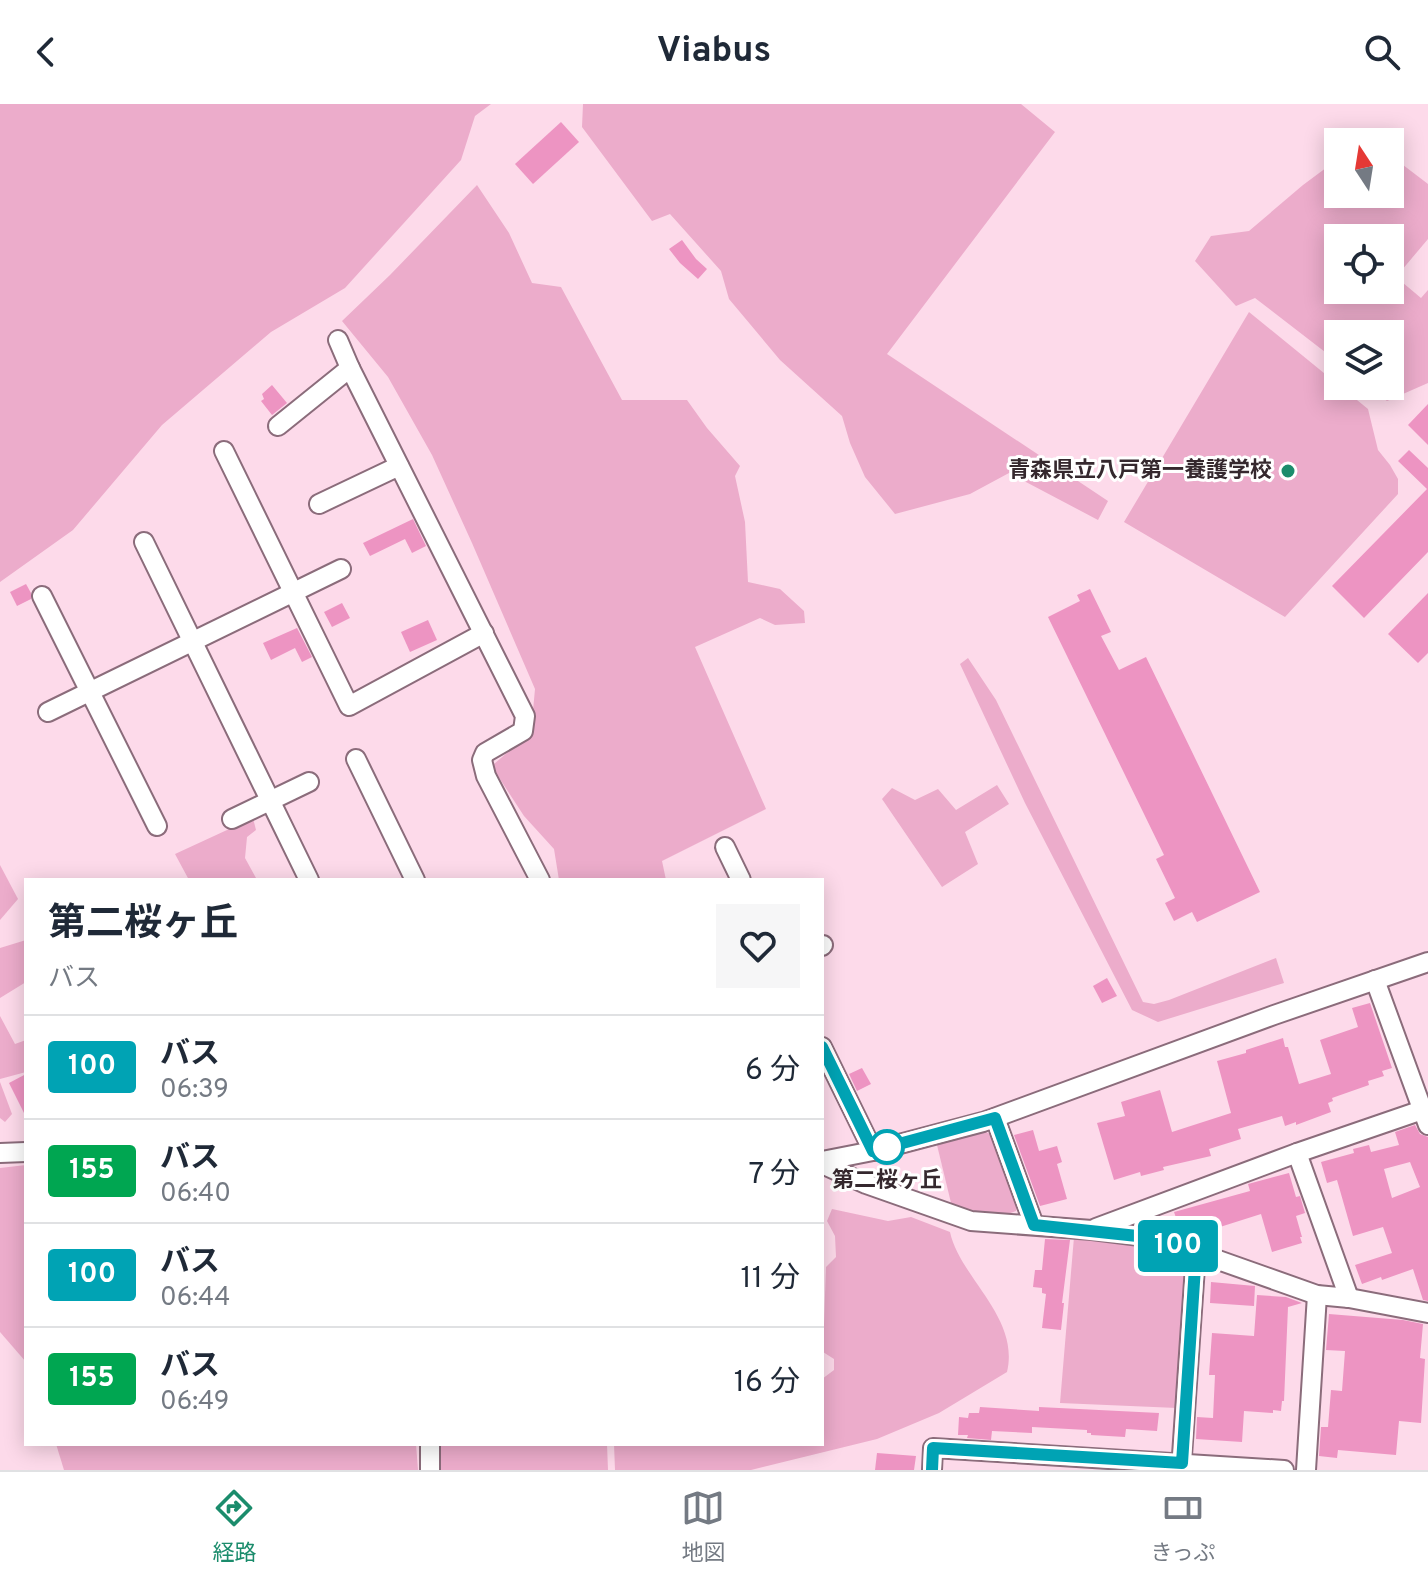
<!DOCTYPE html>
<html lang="ja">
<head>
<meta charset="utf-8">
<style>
	:root { --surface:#fff; --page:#f6f6f7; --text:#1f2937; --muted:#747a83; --line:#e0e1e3; --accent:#1b8c6c }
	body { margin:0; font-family:Overpass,"Noto Sans JP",sans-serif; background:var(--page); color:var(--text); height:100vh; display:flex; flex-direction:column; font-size:30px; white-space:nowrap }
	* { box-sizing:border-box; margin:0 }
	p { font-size:26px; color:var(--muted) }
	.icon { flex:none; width:44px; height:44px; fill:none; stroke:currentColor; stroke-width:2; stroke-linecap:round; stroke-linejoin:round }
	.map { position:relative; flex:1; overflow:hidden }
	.sheet { position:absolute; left:24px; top:774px; width:800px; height:568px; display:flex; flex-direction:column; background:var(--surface); border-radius:0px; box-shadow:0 4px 20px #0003 }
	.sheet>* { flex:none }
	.badge { padding:0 16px; border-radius:6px; font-size:28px; line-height:52px }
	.needle { width:52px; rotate:348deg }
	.controls { position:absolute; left:1324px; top:24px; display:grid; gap:16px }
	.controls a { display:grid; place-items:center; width:80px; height:80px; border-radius:0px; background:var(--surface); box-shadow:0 4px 20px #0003; font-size:40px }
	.map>.badge { position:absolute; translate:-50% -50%; box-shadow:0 0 0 4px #fff }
	.round { display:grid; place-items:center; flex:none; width:84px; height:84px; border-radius:0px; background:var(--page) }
	.headline { display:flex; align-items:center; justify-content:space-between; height:136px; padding:0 24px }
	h1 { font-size:38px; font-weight:700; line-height:60px }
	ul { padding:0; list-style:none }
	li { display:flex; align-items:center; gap:24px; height:104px; padding:0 24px; border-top:2px solid var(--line) }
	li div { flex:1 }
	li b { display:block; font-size:30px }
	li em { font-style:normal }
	li .badge { min-width:88px; font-weight:700; text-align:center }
	header { display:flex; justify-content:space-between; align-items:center; height:104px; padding:0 24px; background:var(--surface); font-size:36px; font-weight:700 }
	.dock { display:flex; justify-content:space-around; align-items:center; height:112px; border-top:2px solid var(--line); background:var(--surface); font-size:22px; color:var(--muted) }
	.dock a { display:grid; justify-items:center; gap:4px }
	.dock .active { color:var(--accent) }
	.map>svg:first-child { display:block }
	.green { fill:#ecaccb; fill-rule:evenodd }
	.building { fill:#ed94c2; fill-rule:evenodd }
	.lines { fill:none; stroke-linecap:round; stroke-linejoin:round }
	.minor-casing { stroke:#8b6c7b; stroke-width:22 }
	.minor { stroke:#fff; stroke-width:18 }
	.line-casing { stroke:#fff; stroke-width:18 }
	.line { stroke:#00a3b4; stroke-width:12 }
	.poi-dot { fill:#1b8c6c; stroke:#fff; stroke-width:3 }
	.stop-dot { fill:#fff; stroke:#00a3b4; stroke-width:4 }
	.labels { text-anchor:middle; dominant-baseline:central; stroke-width:6; stroke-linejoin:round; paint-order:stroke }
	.poi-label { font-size:22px; font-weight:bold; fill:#35282e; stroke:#fff; text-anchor:end }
	.stop-label { font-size:22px; font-weight:bold; fill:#35282e; stroke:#fff }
</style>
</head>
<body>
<header><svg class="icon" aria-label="back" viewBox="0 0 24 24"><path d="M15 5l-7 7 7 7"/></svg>Viabus<svg class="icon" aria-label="search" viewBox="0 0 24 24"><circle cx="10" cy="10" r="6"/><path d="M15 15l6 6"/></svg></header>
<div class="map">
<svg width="1428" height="1366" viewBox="0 0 1428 1366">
	<rect width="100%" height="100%" fill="#fddaea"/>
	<g class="green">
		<path d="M0 0H491L475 12 461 56 345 184 271 228 162 321 73 426 0 478Z"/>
		<path d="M583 0H1021L1055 28 887 250 1108 397 1098 416 1009 369 970 390 895 410 865 373 850 339 842 312 780 256 729 195 721 167 670 110 652 117 582 23Z"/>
		<path d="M1390 51 1428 80V135L1396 173 1421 194 1428 186V279L1387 297 1368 282H1390V230H1338V258L1255 194 1236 202 1195 157 1211 132 1249 127 1303 81 1338 55V90H1390ZM1338 134H1390V186H1338Z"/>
		<path d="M477 81 509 129 532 179 561 183 622 296H687L707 324 740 362 735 372 745 418 748 478 780 485 804 507 805 519 775 521 760 514 695 543 766 705 662 757 666 776H559L554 745 524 712 496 669 494 660 531 628 535 585 472 439 432 351 388 273 342 217 390 171Z"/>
		<path d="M1249 208 1368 305 1378 346 1390 361 1398 375V390L1285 513 1124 418Z"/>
		<path d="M968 554 996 596 1143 898 1154 900 1169 896 1276 854 1284 879 1158 918 1132 906 1025 699 960 560Z"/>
		<path d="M997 681 1009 700 965 728 978 760 942 783 882 695 892 684 915 696 938 685 956 706Z"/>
		<path d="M253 714 256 726 247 733 245 754 256 774 255 776H189L175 750Z"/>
		<path d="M0 761 18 795 0 816Z"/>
		<path d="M26 836V878L0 894V844Z"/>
		<path d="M0 912 15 940 26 936V968L0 975Z"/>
		<path d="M0 978 12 1010 5 1018 0 1014Z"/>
		<path d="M984 1027 996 1033 1017 1102 1016 1107 1005 1111 969 1108 952 1103 937 1041Z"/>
		<path d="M26 1061V1258L0 1228V1064Z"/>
		<path d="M832 1105 888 1117 911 1113 950 1128C960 1174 1020 1213 1007 1268L939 1309 877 1335 751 1366H615L614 1340H822V1275L834 1266V1255L823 1248 826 1163 836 1153 835 1132 827 1117Z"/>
		<path d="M1074 1133 1158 1143 1183 1154 1186 1162 1177 1304 1060 1299Z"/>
		<path d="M56 1340H416L418 1366H64Z"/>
		<path d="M440 1340H607L608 1366H441Z"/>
	</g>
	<g class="building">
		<path d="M561 18 579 38 533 80 515 60Z"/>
		<path d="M682 136 696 155 707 165 698 175 680 159 669 145Z"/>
		<path d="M272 281 287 299 272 311 261 297 264 295 262 290Z"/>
		<path d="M1428 300V341L1408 321Z"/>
		<path d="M1409 346 1428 364V448L1364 514 1332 482 1427 385 1398 357Z"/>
		<path d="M413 415 426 442 412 449 405 435 370 452 363 439Z"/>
		<path d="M26 480 31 489V495L17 502 10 488Z"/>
		<path d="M1090 485 1111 528 1101 532 1119 566 1146 553 1260 788 1197 818 1192 808 1174 817 1165 799 1175 794 1156 755 1164 751 1048 513 1080 497 1077 491Z"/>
		<path d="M1428 489V549L1418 559 1388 530Z"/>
		<path d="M342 499 350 514 332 523 324 508Z"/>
		<path d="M428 516 437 536 410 548 401 528Z"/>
		<path d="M297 524 312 553 302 558 295 544 271 556 263 539Z"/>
		<path d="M1107 874 1117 892 1102 899 1093 882Z"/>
		<path d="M1370 899 1392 964 1382 967 1384 972 1368 977 1369 981 1332 994 1333 997 1328 999 1331 1008 1296 1021V1018L1285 1022 1282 1012 1238 1025 1241 1035 1209 1045 1211 1052 1163 1063 1164 1066 1141 1072 1140 1068 1114 1076 1097 1019 1125 1012 1121 998 1160 986 1172 1028 1231 1009 1217 957 1246 949V946L1283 934 1285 943H1288L1299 980 1331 970 1320 936 1358 923 1352 904Z"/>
		<path d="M862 964 871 980 857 987 849 970Z"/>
		<path d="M26 970V1013L9 979Z"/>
		<path d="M1415 1021 1420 1030 1428 1033V1197L1423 1196 1413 1165 1382 1176 1381 1173 1362 1180 1355 1161 1392 1149 1383 1123 1353 1132 1337 1076 1327 1079 1321 1058 1354 1049 1353 1045 1369 1041 1371 1048 1399 1041 1395 1028ZM1410 1058 1420 1083 1392 1094 1384 1065Z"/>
		<path d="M1033 1026 1039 1047 1057 1042 1062 1058 1057 1060 1067 1095 1040 1102 1014 1031Z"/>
		<path d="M1289 1069 1296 1093 1300 1092 1305 1109 1296 1112 1302 1133H1300L1302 1139 1272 1148 1261 1110 1220 1123 1219 1119 1192 1127 1191 1124 1181 1128 1174 1108 1250 1087 1248 1080Z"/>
		<path d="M1045 1135 1070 1136 1062 1199H1064L1061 1226 1042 1224 1046 1190 1042 1189V1184L1033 1183 1035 1166H1042Z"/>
		<path d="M1211 1178 1255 1182 1254 1202 1210 1199Z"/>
		<path d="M1257 1191 1286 1193 1302 1199 1288 1203 1284 1297H1282L1281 1307 1273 1306V1309L1244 1307 1242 1338 1196 1335 1197 1313 1213 1314 1215 1271H1209L1212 1229 1254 1232Z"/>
		<path d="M1329 1210 1403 1216 1423 1220 1420 1254 1425 1255 1421 1319 1399 1317 1396 1351 1338 1346 1337 1354 1319 1352 1321 1323H1328L1331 1286 1342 1287 1345 1247 1326 1246Z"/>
		<path d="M980 1303 1039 1307V1303L1159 1309 1157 1327 1126 1325 1125 1333 1091 1331V1329H1087V1326L1032 1323V1329L992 1327 991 1336 967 1334 968 1331H958L959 1313 968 1314 969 1309H979Z"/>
		<path d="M877 1349 916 1352 914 1366H875Z"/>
	</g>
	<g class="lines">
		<defs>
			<g id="minor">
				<path d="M338 236 350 264 525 612 523 627 485 649 482 656 486 672 540 776"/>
				<path d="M278 322 350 264"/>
				<path d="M224 347 349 602 484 529"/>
				<path d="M319 400 399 362"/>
				<path d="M144 438 309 776"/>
				<path d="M42 492 157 722"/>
				<path d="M48 608 341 465"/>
				<path d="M356 655 415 776"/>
				<path d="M232 715 309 678"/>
				<path d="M725 743 741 776"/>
				<path d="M822 842 823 841"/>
				<path d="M1375 876 1428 1021"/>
				<path d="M822 943 873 1047"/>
				<path d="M995 1014 1034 1121"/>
				<path d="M0 1049 26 1048"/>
				<path d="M1297 1049 1349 1194"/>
				<path d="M822 1057 873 1047 983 1018 1274 911 1428 858"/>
				<path d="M822 1060 866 1080 971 1117 1092 1126 1156 1134 1317 1191 1349 1194 1428 1209"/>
				<path d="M1096 1124 1297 1049 1428 1004"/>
				<path d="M430 1340V1366"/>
				<path d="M932 1366 933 1344 1284 1366"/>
				<path d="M1181 1366 1196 1148"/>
				<path d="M1306 1366 1317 1191"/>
			</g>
		</defs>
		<use href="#minor" class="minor-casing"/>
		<use href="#minor" class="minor"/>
	</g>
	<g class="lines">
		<defs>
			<path id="line" d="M822 943 873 1047 995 1014 1034 1121 1156 1134 1196 1148 1182 1359 933 1344 932 1366"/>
		</defs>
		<use href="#line" class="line-casing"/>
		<use href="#line" class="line"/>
	</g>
	<circle class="poi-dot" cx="1288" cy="367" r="8"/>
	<circle class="stop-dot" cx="887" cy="1043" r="16"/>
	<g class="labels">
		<g class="poi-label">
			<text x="1272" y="367">青森県立八戸第一養護学校</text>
		</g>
		<g class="stop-label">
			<text x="887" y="1077">第二桜ヶ丘</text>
		</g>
	</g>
</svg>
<div class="controls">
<a><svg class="needle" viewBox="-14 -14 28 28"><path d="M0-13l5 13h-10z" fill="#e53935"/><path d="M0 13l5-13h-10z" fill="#747a83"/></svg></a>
<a><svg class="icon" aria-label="locate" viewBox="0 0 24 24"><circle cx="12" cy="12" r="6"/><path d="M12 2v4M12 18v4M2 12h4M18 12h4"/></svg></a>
<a><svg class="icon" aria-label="layers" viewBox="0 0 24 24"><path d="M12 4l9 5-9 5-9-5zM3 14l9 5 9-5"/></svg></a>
</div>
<b class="badge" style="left:1178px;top:1142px;background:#00a3b4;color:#fff">100</b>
<section class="sheet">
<div class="headline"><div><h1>第二桜ヶ丘</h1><p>バス</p></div><a class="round"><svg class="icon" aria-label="heart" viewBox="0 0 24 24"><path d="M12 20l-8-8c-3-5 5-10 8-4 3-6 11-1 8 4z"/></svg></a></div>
<ul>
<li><span class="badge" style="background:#00a3b4;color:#fff">100</span><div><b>バス</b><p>06:39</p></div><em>6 分</em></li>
<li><span class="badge" style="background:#00a651;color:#fff">155</span><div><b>バス</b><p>06:40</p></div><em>7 分</em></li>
<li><span class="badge" style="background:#00a3b4;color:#fff">100</span><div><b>バス</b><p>06:44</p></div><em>11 分</em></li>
<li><span class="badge" style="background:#00a651;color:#fff">155</span><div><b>バス</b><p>06:49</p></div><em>16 分</em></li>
</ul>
</section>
</div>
<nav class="dock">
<a class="active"><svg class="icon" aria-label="directions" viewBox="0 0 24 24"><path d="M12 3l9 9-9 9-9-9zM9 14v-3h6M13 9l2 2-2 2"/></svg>経路</a>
<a><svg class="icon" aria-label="map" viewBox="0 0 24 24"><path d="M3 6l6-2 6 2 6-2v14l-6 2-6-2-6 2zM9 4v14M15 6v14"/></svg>地図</a>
<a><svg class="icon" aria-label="tickets" viewBox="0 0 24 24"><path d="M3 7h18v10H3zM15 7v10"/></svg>きっぷ</a>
</nav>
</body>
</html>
